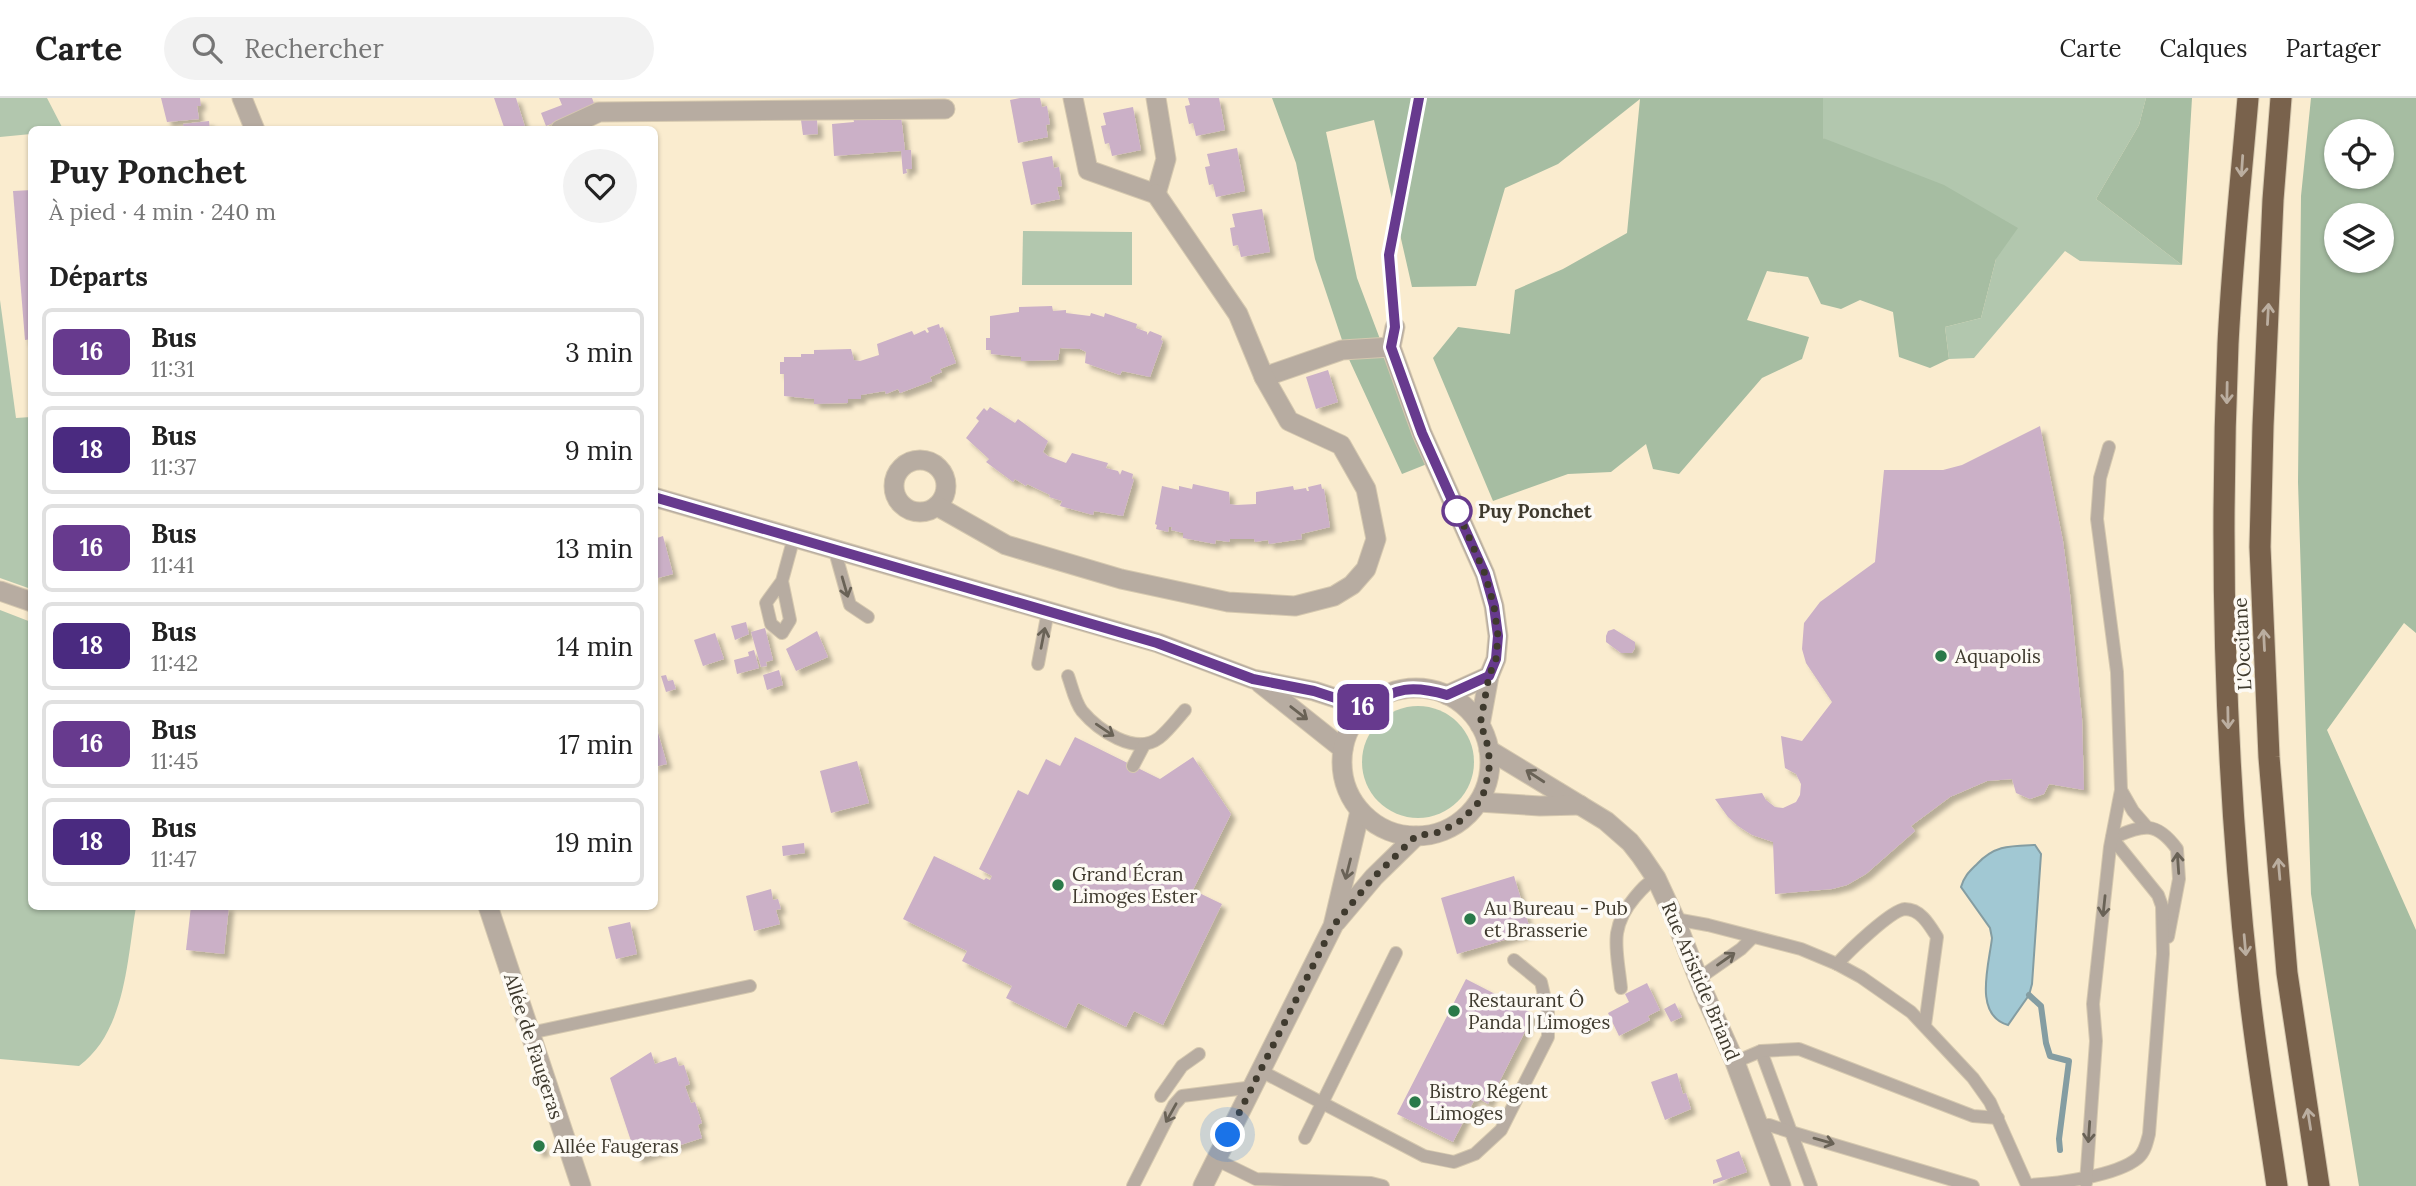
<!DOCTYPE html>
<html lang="fr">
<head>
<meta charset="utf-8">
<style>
	:root { --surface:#fff; --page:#f2f2f2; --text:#222; --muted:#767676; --line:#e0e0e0 }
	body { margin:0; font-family:Lora,serif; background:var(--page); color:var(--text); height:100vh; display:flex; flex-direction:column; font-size:26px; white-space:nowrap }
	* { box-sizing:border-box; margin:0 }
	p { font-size:23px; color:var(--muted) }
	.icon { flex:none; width:38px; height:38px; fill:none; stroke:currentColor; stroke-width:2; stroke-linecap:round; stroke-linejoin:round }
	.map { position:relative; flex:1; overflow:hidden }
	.sheet { position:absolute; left:28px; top:28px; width:630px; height:784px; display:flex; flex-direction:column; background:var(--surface); border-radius:10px; box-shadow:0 2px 5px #0004 }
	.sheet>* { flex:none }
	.badge { padding:0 14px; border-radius:10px; font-size:24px; line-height:46px }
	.fabs { position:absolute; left:2324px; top:21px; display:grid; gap:14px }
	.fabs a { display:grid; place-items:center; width:70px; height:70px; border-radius:50%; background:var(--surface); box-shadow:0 2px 5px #0004; font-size:35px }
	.you { position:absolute; width:35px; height:35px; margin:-18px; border:5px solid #fff; border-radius:50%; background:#1a73e8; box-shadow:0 0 0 10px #1a73e833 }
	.map>.badge { position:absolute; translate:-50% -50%; box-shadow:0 0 0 4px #fff }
	h2 { padding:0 21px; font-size:26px; line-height:63px }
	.round { display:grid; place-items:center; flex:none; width:74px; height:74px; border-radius:37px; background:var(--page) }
	.head { display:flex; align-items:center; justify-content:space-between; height:119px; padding:0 21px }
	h1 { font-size:33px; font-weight:700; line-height:52px }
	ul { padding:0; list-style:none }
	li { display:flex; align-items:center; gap:21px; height:88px; margin:0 14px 10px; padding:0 7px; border:4px solid var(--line); border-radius:10px }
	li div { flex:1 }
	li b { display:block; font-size:26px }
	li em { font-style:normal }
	li .badge { min-width:77px; font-weight:700; text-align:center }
	header { display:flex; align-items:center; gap:42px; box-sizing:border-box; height:98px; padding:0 35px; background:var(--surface); border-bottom:2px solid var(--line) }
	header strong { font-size:33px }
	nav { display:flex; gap:38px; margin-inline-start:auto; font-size:24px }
	.search { width:490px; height:63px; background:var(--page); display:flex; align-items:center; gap:18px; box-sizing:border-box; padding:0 24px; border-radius:38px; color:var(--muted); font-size:26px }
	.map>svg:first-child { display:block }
	.green { fill:#b2c7ae }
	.forest { fill:#a6bda2; fill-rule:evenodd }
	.water { fill:#a1c8d3; stroke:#849da2; stroke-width:2 }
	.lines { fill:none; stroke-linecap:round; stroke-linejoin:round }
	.stream { stroke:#849da2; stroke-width:6 }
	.building { fill:#cbb0c7; filter:url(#shadow) }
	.service-casing { stroke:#d5c8af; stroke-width:14 }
	.minor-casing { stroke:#d5c8af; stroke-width:21 }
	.tertiary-casing { stroke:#d5c8af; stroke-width:21 }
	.motorway-casing { stroke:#d5c8af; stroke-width:23 }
	.service { stroke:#b7aca1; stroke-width:12 }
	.minor { stroke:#b7aca1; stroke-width:19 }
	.tertiary { stroke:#b7aca1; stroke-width:19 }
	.motorway { stroke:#79624c; stroke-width:21 }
	.oneway { stroke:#bbaea0 }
	.oneway2 { stroke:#696256 }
	.line-casing { stroke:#fff; stroke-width:16 }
	.line { stroke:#673a8e; stroke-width:10 }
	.walk { stroke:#3f3a2e; stroke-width:7; stroke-dasharray:0 12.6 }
	.stop-dot { fill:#fff; stroke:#673a8e; stroke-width:3.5 }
	.poi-dot { fill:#2a7949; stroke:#fdfaf4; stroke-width:2.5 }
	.labels { text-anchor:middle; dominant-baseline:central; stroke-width:7; stroke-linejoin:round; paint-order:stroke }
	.stop-label { font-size:19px; font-weight:bold; fill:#3f3a2e; stroke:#fdfaf4; text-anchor:start }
	.street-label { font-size:19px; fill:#3f3a2e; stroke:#fdfaf4 }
	.poi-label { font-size:19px; fill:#3f3a2e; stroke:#fdfaf4; text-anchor:start }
</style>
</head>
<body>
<header>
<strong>Carte</strong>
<div class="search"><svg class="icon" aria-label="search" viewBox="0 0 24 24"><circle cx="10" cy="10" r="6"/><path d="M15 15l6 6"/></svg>Rechercher</div>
<nav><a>Carte</a><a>Calques</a><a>Partager</a></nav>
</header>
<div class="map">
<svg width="2416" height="1088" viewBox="0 0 2416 1088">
	<defs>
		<filter id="shadow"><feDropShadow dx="5" dy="5" stdDeviation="2" flood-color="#0004"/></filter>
	</defs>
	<rect width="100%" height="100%" fill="#faeccf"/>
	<g class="green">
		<path d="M0 0H47L63 31 32 32 31 36 0 39Z"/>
		<path d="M1823 0H2146L2139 27 2096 101 2182 167 2080 163 2065 153 1974 260 1949 261 1945 229 1981 220 1996 161 1823 40Z"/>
		<path d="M1023 133 1132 134V187H1022Z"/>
		<path d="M0 202 16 320 31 319V491L0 480Z"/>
		<path d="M0 512 31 524 32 808 136 809C127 861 126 933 79 968L0 961Z"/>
		<circle cx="1418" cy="664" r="56"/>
	</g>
	<g class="forest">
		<path d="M1272 0H1823V40L1944 87 2018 130 1996 161 1981 220 1945 229 1949 261 1930 270 1899 259 1893 214 1860 202 1841 211 1821 206 1808 179 1767 173 1747 222 1809 239 1802 261 1762 280 1679 376 1653 371 1646 346 1611 374 1568 376 1493 403 1433 260 1458 229 1510 236 1515 192 1563 171 1627 135 1640 1 1558 66 1505 90 1476 188 1412 189 1374 22 1326 34 1357 180 1427 366 1402 376 1347 257 1315 161 1296 65Z"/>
		<path d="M2146 0H2192L2182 167 2096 101 2139 27Z"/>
		<path d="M2311 0H2416V535L2404 525 2327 632 2416 832V1088H2359L2311 796 2298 384 2301 98ZM2382 33V79H2336V33ZM2382 117V163H2336V117Z"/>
	</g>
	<path class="water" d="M2035 747 2041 756 2032 886 2029 897 2008 927C1973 917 1989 867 1992 840L1990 830 1961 789C1964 778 1970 773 1977 766 1995 747 2010 748 2035 747Z"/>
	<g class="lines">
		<path class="stream" d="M2029 897 2041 908 2046 945 2050 958 2069 963 2059 1041 2060 1052"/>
	</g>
	<g class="building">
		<path d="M161 0H200L201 8H197L199 21 167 24Z"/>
		<path d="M494 0H516L526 32H505Z"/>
		<path d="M559 0H592L595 8 546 28 541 15 562 7Z"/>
		<path d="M1020 0H1040L1042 9 1047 8 1050 26 1046 27 1048 39 1018 45 1010 2Z"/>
		<path d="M1188 0H1219L1225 32 1196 38 1193 25 1189 26 1185 8 1190 7Z"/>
		<path d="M1133 9 1141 52 1112 58 1109 45 1105 46 1101 28 1106 27 1103 15Z"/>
		<path d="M901 18 905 52H911L912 71H906L907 75 903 76 901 53 834 58 832 26 854 24 853 19Z"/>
		<path d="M817 21 818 36 803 37 801 22Z"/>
		<path d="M209 23 210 32H184L183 26Z"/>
		<path d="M1237 50 1245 93 1216 99 1213 86 1209 87 1205 69 1210 68 1207 56Z"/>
		<path d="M1052 58 1054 70 1059 69 1062 88 1057 89 1060 101 1031 107 1022 64Z"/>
		<path d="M32 92V241L25 242 13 93Z"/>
		<path d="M1262 111 1270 154 1241 159 1238 147 1233 148 1230 130 1235 129 1232 116Z"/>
		<path d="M1052 208 1053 213 1066 212V215L1090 218 1091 215 1104 219 1105 215 1137 226 1136 230 1147 234V237L1150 233 1162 238 1161 242 1163 243 1150 279 1122 273 1120 277 1085 265 1086 254 1080 251 1060 250 1058 262 1021 263V259L991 256V252H986V240H990V218L1019 214V209Z"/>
		<path d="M939 226 940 230 943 229 956 265 940 271 942 274 930 279 932 283 900 295 898 291 886 296 885 293 861 297V301H848V305L814 306V301L784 298V276H780V264H784V259H801V256H814V252L851 251 854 262 860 263 879 257 877 246 912 233 914 237 925 232 927 235 929 234 927 230Z"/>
		<path d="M1328 272 1338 304 1316 311 1306 279Z"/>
		<path d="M990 309 1015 325 1018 321 1048 343 1043 354 1048 358 1066 365 1072 355 1108 365 1106 370 1118 373 1120 377 1122 372 1133 376 1132 381H1134L1123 418 1094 413 1093 417 1060 408 1062 403 1049 399 1050 397 1027 386 1026 388 1015 381 1013 384 986 364 989 361 966 340 979 323 976 320 984 310 987 313Z"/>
		<path d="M2040 328 2063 443 2070 496 2082 620 2084 692 2049 686 2044 696 2030 701 2016 695 2012 681 1987 683 1950 699 1911 728 1915 733 1866 776 1847 787 1832 791 1775 796 1773 744 1752 737 1738 728 1728 719 1715 701 1762 695 1766 702 1775 709 1783 710 1796 704 1800 697 1801 686 1796 676 1785 670 1781 638 1802 643 1832 604 1806 565 1802 551 1804 525 1820 504 1875 464 1884 372H1943L1962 367Z"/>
		<path d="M1193 386 1229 394 1230 406 1236 407 1256 406V394L1293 388 1294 392 1306 390 1307 393H1309L1308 389 1321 386 1322 391H1324L1330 429 1301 436 1302 441 1269 446 1268 442 1255 444 1254 441H1230L1229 444 1216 442 1215 446 1183 440V435L1171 432 1172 429H1169L1168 434 1156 431 1157 427 1155 426 1162 388 1179 392V388L1192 391Z"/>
		<path d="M663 438 673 476 654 481V441Z"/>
		<path d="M746 524 749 536 735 542 731 528Z"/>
		<path d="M765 530 773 562 766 564 767 568 761 569 751 534Z"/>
		<path d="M1614 531 1635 544V550L1632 555H1621L1606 544V538L1608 533Z"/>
		<path d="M817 533 828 559 796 573 786 551Z"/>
		<path d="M715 535 724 561 703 568 694 542Z"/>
		<path d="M754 552 759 570 737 576 734 562 749 558 748 554Z"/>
		<path d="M779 572 783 587 767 592 763 577Z"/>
		<path d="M666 577 668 583 673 582 676 591 666 594 661 578Z"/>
		<path d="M654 621 667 666 654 669Z"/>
		<path d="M1075 639 1160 681 1193 659 1231 716 1193 792 1222 806 1163 927 1134 913 1126 929 1078 905 1066 930 1006 900 1012 888 962 863 967 853 903 821 934 758 984 782 986 780 990 782 992 778 979 771 1018 692 1028 697 1046 661 1060 668Z"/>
		<path d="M857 663 869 705 831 715 820 673Z"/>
		<path d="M804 745 805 755 783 758 782 748Z"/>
		<path d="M1514 778 1531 834 1457 856 1441 800Z"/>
		<path d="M771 791 773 802 778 801 781 811 776 812 780 826 754 833 746 798Z"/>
		<path d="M191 808H229L224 856 186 852Z"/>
		<path d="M630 824 637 856 616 861 608 829Z"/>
		<path d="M1466 881 1534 916 1488 1006 1476 999 1453 1044 1397 1016Z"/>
		<path d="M1647 885 1660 912 1648 918 1650 922 1619 938 1608 915 1629 904 1625 896Z"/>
		<path d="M1675 905 1682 919 1671 924 1664 911Z"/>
		<path d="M651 954 655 966 676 959 679 968 684 967 690 986 685 988 691 1005 695 1004 702 1025 698 1027 702 1040 668 1051 667 1048 663 1049 664 1052 637 1061 610 980Z"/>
		<path d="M1677 975 1683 996 1686 995 1691 1011 1665 1022 1651 984Z"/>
		<path d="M540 1040 545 1053 538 1055 534 1043Z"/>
		<path d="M1739 1053 1747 1074 1713 1086V1082L1722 1079 1716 1062Z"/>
	</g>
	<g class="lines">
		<defs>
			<g id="service">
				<path d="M1395 229 1389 157 1419 0"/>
				<path d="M834 450 850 507 868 519"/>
				<path d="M782 483 766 505 771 526 782 535 790 522 782 483 794 439"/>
				<path d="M1038 566 1048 513"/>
				<path d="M1068 578C1072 589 1075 604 1082 613 1098 632 1135 658 1159 640 1168 633 1177 621 1185 612"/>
				<path d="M1133 668 1144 647"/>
				<path d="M2121 692 2133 713 2146 728"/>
				<path d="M2112 740C2142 728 2155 721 2177 751L2179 781 2168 839"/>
				<path d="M1675 821 1708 827 1801 851 1837 866 1861 879 1911 914 1973 980 1990 1004 2027 1087C2055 1086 2117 1078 2138 1060 2145 1054 2147 1044 2149 1036L2163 856 2162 808 2158 797 2112 740"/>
				<path d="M1837 866C1848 854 1891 812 1905 811 1921 811 1930 828 1937 839L1925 927"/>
				<path d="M1698 881 1741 851 1753 839"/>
				<path d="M1621 890C1617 851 1608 831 1635 799 1642 791 1647 785 1656 780"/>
				<path d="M530 935 750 888"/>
				<path d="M1761 953 1791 1034"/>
				<path d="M1735 964 1761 953 1799 951 1973 1018 1998 1020"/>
				<path d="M1261 973 1424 1058 1454 1064 1475 1056 1501 1032 1548 939V914L1541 884 1514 862"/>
				<path d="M1161 998 1182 968 1199 956"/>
				<path d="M1759 1028 1769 1027 1791 1034"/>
				<path d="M1305 1040 1396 855"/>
				<path d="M1215 1061 1256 1081 1371 1085 1383 1088"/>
				<path d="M2086 1085 2096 943 2093 906 2110 749 2121 692 2117 574 2097 421 2100 380 2109 349"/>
				<path d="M1133 1088 1174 1007 1182 998 1254 989"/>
				<path d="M1811 1088 1791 1034 1973 1088"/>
			</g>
			<g id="minor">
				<path d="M1073 0 1088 72 1156 96 1166 61 1156 0"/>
				<path d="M560 32 599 14 945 11"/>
				<path d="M1395 229 1391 249 1422 335 1485 476 1494 508 1498 538 1496 561 1489 578 1480 627"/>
				<path d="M1264 279 1342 252 1391 249"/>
				<circle cx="920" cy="388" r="26"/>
				<path d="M937 408 1006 447 1121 481 1228 504 1295 508 1334 498 1352 487 1366 471 1376 441 1366 391 1341 347 1289 323 1264 279 1238 216 1156 96"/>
				<path d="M0 493 32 504"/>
				<path d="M1447 597 1489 578"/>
				<path d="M488 808 581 1088"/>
				<path d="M1336 824 1374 779 1416 738"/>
				<path d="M1203 1088 1333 828 1360 713"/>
			</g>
			<g id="tertiary">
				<path d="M242 0 255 32"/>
				<path d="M654 399 1158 545 1253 581 1314 593 1366 610"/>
				<path d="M1260 585 1343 651"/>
				<circle cx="1416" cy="664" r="74"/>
				<path d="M1489 652 1606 723 1630 744 1641 758 1656 780 1675 821 1704 895 1735 964 1781 1088"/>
				<path d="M1479 704 1540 708 1580 707"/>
			</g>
			<g id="motorway">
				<path d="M2248 0C2241 82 2232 164 2228 246 2219 458 2225 671 2248 882 2255 951 2267 1019 2277 1088"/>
				<path d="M2281 0 2273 102 2263 328 2260 449 2269 659 2287 875 2319 1088"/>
			</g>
		</defs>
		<use href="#service" class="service-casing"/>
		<use href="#minor" class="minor-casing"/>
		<use href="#tertiary" class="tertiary-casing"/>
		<use href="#motorway" class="motorway-casing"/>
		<use href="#service" class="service"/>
		<use href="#minor" class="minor"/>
		<use href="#tertiary" class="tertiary"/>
		<use href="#motorway" class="motorway"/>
	</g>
	<defs><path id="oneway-shaft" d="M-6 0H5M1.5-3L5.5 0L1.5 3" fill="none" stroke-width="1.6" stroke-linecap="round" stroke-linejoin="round" transform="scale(1.75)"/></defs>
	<g class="oneway">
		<use href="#oneway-shaft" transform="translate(2242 68) rotate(94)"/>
		<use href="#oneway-shaft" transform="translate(2268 216) rotate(-87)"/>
		<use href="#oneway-shaft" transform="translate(2227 295) rotate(91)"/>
		<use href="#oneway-shaft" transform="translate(2264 542) rotate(-93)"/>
		<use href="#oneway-shaft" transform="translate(2228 620) rotate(89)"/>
		<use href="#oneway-shaft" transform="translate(2279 771) rotate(-95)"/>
		<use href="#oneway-shaft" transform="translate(2245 847) rotate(85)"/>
		<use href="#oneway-shaft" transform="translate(2309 1021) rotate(-99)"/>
	</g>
	<g class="oneway2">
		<use href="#oneway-shaft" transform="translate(845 489) rotate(74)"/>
		<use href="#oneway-shaft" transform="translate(1043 540) rotate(-79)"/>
		<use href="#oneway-shaft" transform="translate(1299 615) rotate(38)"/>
		<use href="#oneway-shaft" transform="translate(1105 632) rotate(34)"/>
		<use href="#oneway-shaft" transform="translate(1535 678) rotate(-147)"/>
		<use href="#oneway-shaft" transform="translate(2178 765) rotate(-94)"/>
		<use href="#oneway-shaft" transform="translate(1348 771) rotate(104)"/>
		<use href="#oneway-shaft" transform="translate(2104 808) rotate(96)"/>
		<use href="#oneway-shaft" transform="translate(1726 861) rotate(-35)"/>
		<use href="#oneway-shaft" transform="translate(1171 1015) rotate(119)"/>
		<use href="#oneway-shaft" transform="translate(2089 1034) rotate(94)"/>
		<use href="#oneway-shaft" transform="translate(1824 1043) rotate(16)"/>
	</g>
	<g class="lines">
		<defs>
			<path id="line" d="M654 399 1157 545 1253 581 1314 593 1366 610C1395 589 1413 587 1447 597L1489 578 1496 561 1498 538 1494 508 1485 476 1422 335 1391 249 1395 229 1389 157 1419 0"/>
		</defs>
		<use href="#line" class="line-casing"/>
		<use href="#line" class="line"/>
		<path class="walk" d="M1228 1037 1333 828 1374 779 1416 738 1440 734 1462 722 1479 704 1485 692 1490 665 1486 639 1480 627 1489 578 1496 561 1498 538 1494 508 1485 476 1454 405 1457 413"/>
	</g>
	<circle class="stop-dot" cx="1457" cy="413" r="14"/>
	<g class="poi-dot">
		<circle cx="1941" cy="558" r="7"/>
		<circle cx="1058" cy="787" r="7"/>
		<circle cx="1470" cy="821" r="7"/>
		<circle cx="1454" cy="913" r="7"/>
		<circle cx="1415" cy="1004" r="7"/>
		<circle cx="539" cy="1048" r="7"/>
	</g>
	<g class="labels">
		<g class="stop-label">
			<text x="1478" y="413">Puy Ponchet</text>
		</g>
		<g class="street-label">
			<text transform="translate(2242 546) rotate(-93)">L'Occitane</text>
			<text transform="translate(1701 883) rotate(67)">Rue Aristide Briand</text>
			<text transform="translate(534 948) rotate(72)">Allée de Faugeras</text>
		</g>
		<g class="poi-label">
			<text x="1955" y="558">Aquapolis</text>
			<text x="1072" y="776">Grand Écran<tspan x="1072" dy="22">Limoges Ester</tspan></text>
			<text x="1484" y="810">Au Bureau - Pub<tspan x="1484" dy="22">et Brasserie</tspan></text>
			<text x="1468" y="902">Restaurant Ô<tspan x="1468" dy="22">Panda | Limoges</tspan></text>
			<text x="1429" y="993">Bistro Régent<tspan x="1429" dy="22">Limoges</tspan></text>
			<text x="553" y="1048">Allée Faugeras</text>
		</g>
	</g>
</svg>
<div class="fabs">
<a><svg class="icon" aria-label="locate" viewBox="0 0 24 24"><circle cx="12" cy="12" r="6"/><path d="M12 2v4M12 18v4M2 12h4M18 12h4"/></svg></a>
<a><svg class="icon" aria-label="layers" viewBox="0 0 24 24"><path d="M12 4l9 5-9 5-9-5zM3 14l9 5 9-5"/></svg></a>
</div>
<div class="you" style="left:1228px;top:1037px"></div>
<b class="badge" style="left:1363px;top:609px;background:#673a8e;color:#fff">16</b>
<section class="sheet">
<div class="head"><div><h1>Puy Ponchet</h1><p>À pied · 4 min · 240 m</p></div><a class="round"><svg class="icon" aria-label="heart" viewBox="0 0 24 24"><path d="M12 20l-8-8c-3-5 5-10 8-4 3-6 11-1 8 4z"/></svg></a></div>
<h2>Départs</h2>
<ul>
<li><span class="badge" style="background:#673a8e;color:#fff">16</span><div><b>Bus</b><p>11:31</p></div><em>3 min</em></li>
<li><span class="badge" style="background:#4a2a80;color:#fff">18</span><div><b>Bus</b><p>11:37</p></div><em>9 min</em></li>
<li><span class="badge" style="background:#673a8e;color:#fff">16</span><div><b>Bus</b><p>11:41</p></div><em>13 min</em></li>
<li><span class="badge" style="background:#4a2a80;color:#fff">18</span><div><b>Bus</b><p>11:42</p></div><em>14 min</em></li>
<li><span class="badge" style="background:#673a8e;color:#fff">16</span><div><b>Bus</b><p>11:45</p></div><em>17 min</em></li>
<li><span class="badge" style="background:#4a2a80;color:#fff">18</span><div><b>Bus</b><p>11:47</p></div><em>19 min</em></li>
</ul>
</section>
</div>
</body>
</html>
